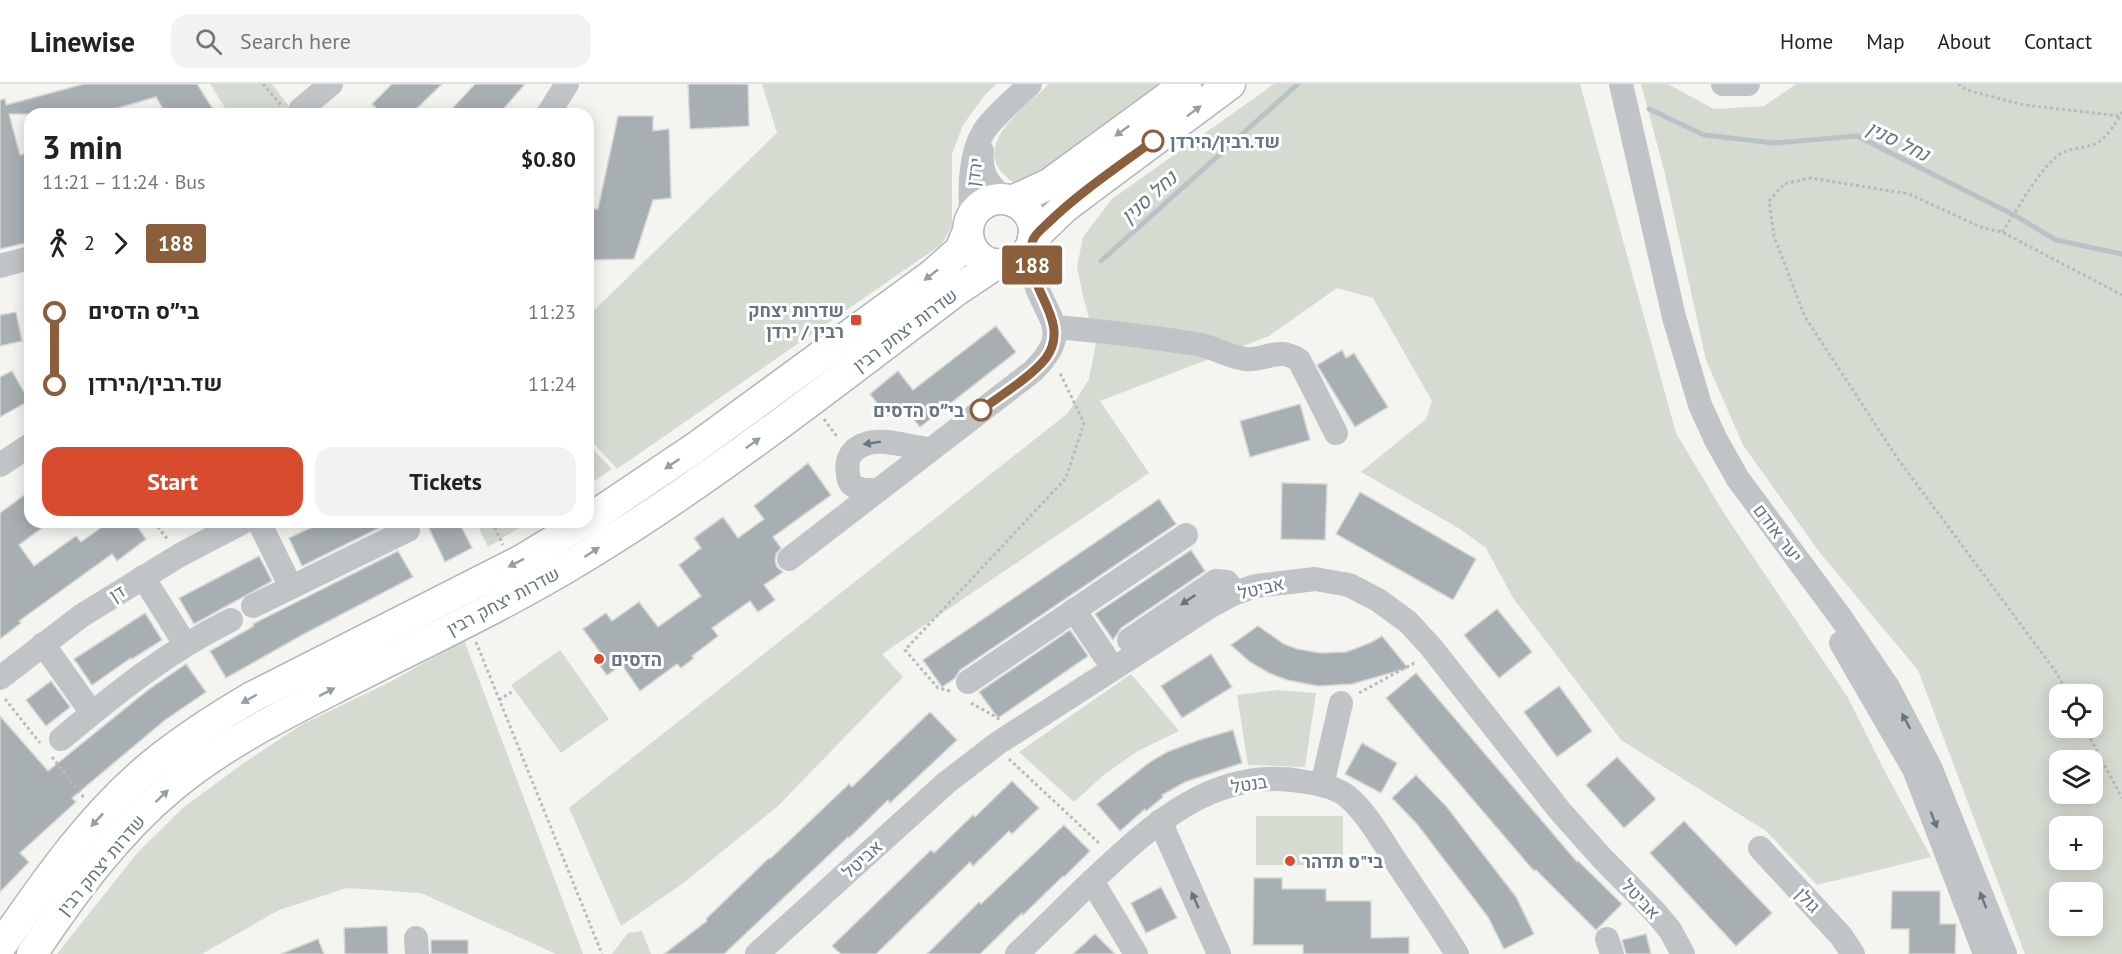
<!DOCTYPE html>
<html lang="en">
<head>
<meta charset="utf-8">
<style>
	:root { --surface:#fff; --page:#f2f2f2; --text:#222; --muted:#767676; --line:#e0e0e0; --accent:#d74b2e }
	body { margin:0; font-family:"PT Sans",Heebo,sans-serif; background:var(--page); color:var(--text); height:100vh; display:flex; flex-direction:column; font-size:22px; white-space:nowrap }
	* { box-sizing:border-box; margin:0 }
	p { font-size:20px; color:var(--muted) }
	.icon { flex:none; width:33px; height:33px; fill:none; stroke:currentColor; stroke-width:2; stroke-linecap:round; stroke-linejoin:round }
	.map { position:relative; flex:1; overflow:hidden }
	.panel { position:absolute; left:24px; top:24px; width:570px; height:420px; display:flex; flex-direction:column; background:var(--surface); border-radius:18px; box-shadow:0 3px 15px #0003 }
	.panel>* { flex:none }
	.badge { padding:0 12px; border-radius:4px; font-size:21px; line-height:39px }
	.tools { position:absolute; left:2049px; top:600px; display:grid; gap:12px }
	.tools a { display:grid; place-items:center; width:54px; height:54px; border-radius:12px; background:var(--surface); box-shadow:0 3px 15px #0003; font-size:30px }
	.map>.badge { position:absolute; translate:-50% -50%; box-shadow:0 0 0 3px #fff }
	.legs { display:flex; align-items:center; gap:9px; height:66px; padding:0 18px; font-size:20px }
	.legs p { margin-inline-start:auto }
	.overview { display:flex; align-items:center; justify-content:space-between; height:102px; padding:0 18px }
	h1 { font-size:33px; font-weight:800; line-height:45px }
	.primary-button { display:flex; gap:12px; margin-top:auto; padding:12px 18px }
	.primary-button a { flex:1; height:69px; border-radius:18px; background:var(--accent); color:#fff; font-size:24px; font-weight:800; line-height:69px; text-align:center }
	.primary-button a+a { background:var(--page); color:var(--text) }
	ul { padding:0 18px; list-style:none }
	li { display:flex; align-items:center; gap:21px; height:72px; font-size:22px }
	li i { display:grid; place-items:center; width:9px; height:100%; margin:0 8px; background:currentColor }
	li i::after { content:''; width:15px; height:15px; margin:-8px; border:4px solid; border-radius:50%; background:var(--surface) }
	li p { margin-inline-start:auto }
	li:first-child i { background:linear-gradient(#0000 50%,currentColor 0) }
	li:last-child i { background:linear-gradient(currentColor 50%,#0000 0) }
	header { display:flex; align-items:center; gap:36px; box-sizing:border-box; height:84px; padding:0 30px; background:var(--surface); border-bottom:2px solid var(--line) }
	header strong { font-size:28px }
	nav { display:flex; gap:33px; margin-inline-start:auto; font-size:21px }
	.search { width:420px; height:54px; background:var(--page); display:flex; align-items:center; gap:15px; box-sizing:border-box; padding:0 21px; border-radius:18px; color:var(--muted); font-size:22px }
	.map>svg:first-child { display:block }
	.green { fill:#d6dbd2; fill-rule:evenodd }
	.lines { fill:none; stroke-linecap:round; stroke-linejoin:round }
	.stream { stroke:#b7c3c6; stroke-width:5 }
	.building { fill:#a7afb3; stroke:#d6d6d4; stroke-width:1.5 }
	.major-casing { stroke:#b1b6b9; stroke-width:33 }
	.path { stroke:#b8bbbd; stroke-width:3; stroke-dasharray:3 3; stroke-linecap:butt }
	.minor { stroke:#c0c4c7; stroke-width:24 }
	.major { stroke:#fff; stroke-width:30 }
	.oneway { fill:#939fa6 }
	.oneway2 { fill:#657680 }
	.line-1-casing { stroke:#fff; stroke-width:14 }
	.line-1 { stroke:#8b5e3c; stroke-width:9 }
	.stop-1-dot { fill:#fff; stroke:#8b5e3c; stroke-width:3 }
	.poi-dot { fill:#d74b2e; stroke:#fff; stroke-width:2 }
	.labels { text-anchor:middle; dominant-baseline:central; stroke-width:6; stroke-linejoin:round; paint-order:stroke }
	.stop-label { font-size:18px; font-weight:bold; fill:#657680; stroke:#fff; text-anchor:start }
	.street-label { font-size:18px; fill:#657680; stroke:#fff }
	.poi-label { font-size:18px; font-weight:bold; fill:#657680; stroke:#fff; text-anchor:start }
	.water-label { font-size:20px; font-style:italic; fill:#61777d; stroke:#fff }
</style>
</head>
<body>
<header>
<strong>Linewise</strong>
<div class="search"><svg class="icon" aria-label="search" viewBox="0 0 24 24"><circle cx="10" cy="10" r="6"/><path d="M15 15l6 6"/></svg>Search here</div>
<nav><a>Home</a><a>Map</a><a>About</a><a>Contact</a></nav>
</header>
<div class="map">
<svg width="2122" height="870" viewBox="0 0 2122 870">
	<rect width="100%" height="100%" fill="#f4f4f1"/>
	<g class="green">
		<path d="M210 0H272L295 30H229Z"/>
		<path d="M762 0H996L984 12 963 41 952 70V141L942 160 617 385 588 353V232L777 49Z"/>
		<path d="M1049 0H1165L1037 92 1013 98C964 65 1024 24 1049 0Z"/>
		<path d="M1274 0H1580L1676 349 1725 431 1847 612 1882 682 1931 773 1817 801 1766 747 1621 656 1513 514 1486 464 1460 445 1361 388 1426 335 1432 317 1373 214 1337 204 1269 252 1100 317 1149 389 882 570 903 593 778 722 682 800 621 842 569 724 1068 329 1089 295 1096 259 1083 212 1077 183 1083 153 1112 115Z"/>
		<path d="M1641 0H1668L1714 25 1764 22 1796 0H2122V870H2025L1918 586 1820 469 1743 361 1706 276 1665 90ZM2060 610H2092V644H2060ZM2060 676H2092V710H2060ZM2060 742H2092V776H2060ZM2060 808H2092V842H2060Z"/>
		<path d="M588 360 612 385 588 401Z"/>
		<path d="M476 438H529L488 463Z"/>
		<path d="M464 556 583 870H556L421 809 347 804 279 826 202 870H57L138 768 184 723 241 681 301 641 392 597Z"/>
		<path d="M560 566 609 635 561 669 511 601Z"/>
		<path d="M1131 590 1179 647 1138 667 1106 689 1074 718 1019 668Z"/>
		<path d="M1278 606 1316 609 1305 683 1248 681 1237 611Z"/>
		<rect x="1256" y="732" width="87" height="49"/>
		<path d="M642 847 651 870H612L628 849Z"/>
	</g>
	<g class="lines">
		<g class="stream">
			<path d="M1649 25 1704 51 1774 59 1857 52 2014 131 2056 156 2122 170"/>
			<path d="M1101 177 1298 0"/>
		</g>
	</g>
	<g class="building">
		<path d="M84 0H197L216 30H166L156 13 97 30H9L20 71 30 68V103L25 104 30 125V158L0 165V16L5 15 6 21Z"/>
		<path d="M392 0H442L411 30H382L372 20Z"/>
		<path d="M475 0H525L499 30H447Z"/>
		<path d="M688 0H748L749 42 690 45Z"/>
		<path d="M618 32H653V47L669 45 671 114 653 116 634 175 588 176V125H598Z"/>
		<path d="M16 228 22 257 0 262V231Z"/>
		<path d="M996 242 1016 268 920 343 902 321 887 332 870 310 898 287 913 306Z"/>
		<path d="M1342 266 1346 274 1354 269 1388 323 1355 343 1317 281Z"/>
		<path d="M12 287 29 317 0 333V293Z"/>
		<path d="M1300 320 1310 356 1250 373 1240 337Z"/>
		<path d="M808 379 831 411 773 453 781 464 776 470 775 477 777 483 783 488 764 501 775 516 758 528 750 517 712 544 718 552 692 572 694 574 681 584 677 580 640 607 622 581 607 591 593 573 600 568 583 545 606 529 612 537 639 518 658 543 701 512 679 481 701 464 694 454 723 433 738 454 764 435 754 422Z"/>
		<path d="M1282 399 1327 400 1325 456 1281 455Z"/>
		<path d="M30 407V438H50L19 461 34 482 76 452 81 458 109 438H134L146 455 117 477 112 470 19 537 21 539 0 555V429Z"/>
		<path d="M1360 408 1476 475 1453 516 1336 450Z"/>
		<path d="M1159 415 1176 440 960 586 955 594 942 603 923 576Z"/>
		<path d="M323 438H383L385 441 302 482 289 454Z"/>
		<path d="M437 438H459L472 464 445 478 428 442Z"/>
		<path d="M1191 466 1205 487 1121 544 1113 556 1095 530Z"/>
		<path d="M398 467 413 493 302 551 226 594 210 567 254 542 253 540Z"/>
		<path d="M259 472 272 497 194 540 179 514Z"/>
		<path d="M1497 525 1532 568 1499 594 1464 551Z"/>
		<path d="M145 529 162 556 132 575 131 574 92 601 74 575Z"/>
		<path d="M1258 542 1284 560 1297 565 1320 569 1346 568 1370 559 1382 552 1408 584 1352 600 1318 602 1287 596 1269 589 1250 578 1231 561Z"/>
		<path d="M1070 546 1088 572 998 634 979 608Z"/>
		<path d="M1211 570 1232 603 1182 634 1161 602Z"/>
		<path d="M186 580 206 608 165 636 72 714 76 718 20 769 29 778 0 808V632L48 687 148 606Z"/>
		<path d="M1416 589 1577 778 1578 777 1622 820 1596 846 1536 786 1534 787 1386 614Z"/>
		<path d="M51 597 70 623 46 642 26 616Z"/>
		<path d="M1559 602 1592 647 1557 673 1524 628Z"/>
		<path d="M930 628 957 656 890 719 888 716 849 754 848 753 724 870H664L707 837 706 835 769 774 770 775 849 700 852 703Z"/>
		<path d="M1233 646 1242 679 1185 698 1162 711 1163 713 1146 727 1145 725 1120 747 1097 720 1150 678 1167 668 1199 656Z"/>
		<path d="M1362 659 1397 679 1381 709 1345 690Z"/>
		<path d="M1617 673 1656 715 1624 744 1586 701Z"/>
		<path d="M1416 691 1446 722 1516 813 1534 850 1504 865 1488 833 1417 740 1392 714Z"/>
		<path d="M1012 697 1039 724 1012 750 1009 747 973 782 970 778 876 870H841L832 862 931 766 934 769 973 731 975 733Z"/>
		<path d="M1684 737 1772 829 1736 862 1650 769Z"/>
		<path d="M1064 741 1090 767 1064 793 1063 792 1023 831 1022 829 980 870H927L979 818 981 820Z"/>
		<path d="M1254 794H1282V805H1326V817H1371V854L1409 853V870H1303V861H1253Z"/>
		<path d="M1161 803 1177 834 1146 849 1131 819Z"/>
		<path d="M1892 807H1940V840H1956L1955 870H1909V845H1891Z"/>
		<path d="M387 842 388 870H345L344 844Z"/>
		<path d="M1095 850 1115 870H1073Z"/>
		<path d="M1646 850 1651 870H1626L1622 856Z"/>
		<path d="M318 855 324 870H281Z"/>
		<rect x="431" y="856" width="37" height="14"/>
	</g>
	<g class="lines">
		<defs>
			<g id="major">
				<circle cx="1001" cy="148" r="33"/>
				<path d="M1012 117 1049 100 1186 0"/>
				<path d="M1033 154 1065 123 1230 0"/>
				<path d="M588 436 695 364 933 190 960 166 968 147"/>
				<path d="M0 863C45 798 91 731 153 680 184 655 218 633 252 613L522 476 584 438"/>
				<path d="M32 870C72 810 116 749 173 702 224 660 282 631 341 601 421 560 504 522 581 475 713 395 834 299 957 206L996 180"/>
			</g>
		</defs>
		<use href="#major" class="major-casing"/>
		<g class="path">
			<path d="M263 0 281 21"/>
			<path d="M1958 0 1967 6 2024 21 2120 32"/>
			<path d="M2002 148C2019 124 2034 93 2056 73 2068 63 2082 65 2095 60 2106 55 2116 39 2122 28"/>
			<path d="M824 335 838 354"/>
			<path d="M154 438 168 456"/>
			<path d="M492 438 503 461"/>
			<path d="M494 442 500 438"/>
			<path d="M476 558 602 870"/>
			<path d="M950 607 938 604 905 566 1066 394 1084 339 1059 287"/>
			<path d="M1359 609 1416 578"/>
			<path d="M2068 610 2056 588 1898 375 1805 233 1774 152 1769 117 1784 100 1811 94 1909 110 1983 144 2002 148 2122 211"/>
			<path d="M5 615 40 659"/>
			<path d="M499 616 513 607"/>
			<path d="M971 619 998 634V636"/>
			<path d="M2085 644 2122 714"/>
			<path d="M52 673 85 715"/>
			<path d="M1009 675 1101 761"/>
		</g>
		<g class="minor">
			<path d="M1621 0 1674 233 1700 321 1716 356 1738 395 1841 534 1888 603 1930 683 2005 870"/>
			<path d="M1723 0H1748"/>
			<path d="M301 25 331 0"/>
			<path d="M548 30 567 0"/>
			<path d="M982 67C980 89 988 103 1007 115"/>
			<path d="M971 133C970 105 969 71 984 47 995 31 1016 14 1030 0"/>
			<path d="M0 182 30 174"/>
			<path d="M1055 243C1103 247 1150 253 1197 260 1214 263 1228 273 1246 275 1267 277 1277 262 1299 276L1336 349"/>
			<path d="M0 381 30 361"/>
			<path d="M877 406C869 406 860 407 854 402 849 399 848 395 848 390 845 373 853 363 869 359 884 354 912 364 930 365"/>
			<path d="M259 438 291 503"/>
			<path d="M789 475 1033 287C1072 248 1049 239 1035 198 1031 186 1031 173 1032 160"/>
			<path d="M143 493 185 560"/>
			<path d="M253 522 408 446 404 438"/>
			<path d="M1074 526 1105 572"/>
			<path d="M1129 556 1216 497 1227 498 1235 509"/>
			<path d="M1841 559 1914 685 1985 870"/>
			<path d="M43 560 92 629"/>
			<path d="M0 594 81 532 180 471 243 438"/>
			<path d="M968 598 1186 451"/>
			<path d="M61 655C115 610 168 567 231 536"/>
			<path d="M1322 701 1341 619"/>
			<path d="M1160 737 1219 870"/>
			<path d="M1760 764 1841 852 1853 870"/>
			<path d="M1092 797 1136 870"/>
			<path d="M416 854 417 870"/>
			<path d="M1607 855 1612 870"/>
			<path d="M757 870 946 699 998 659 1211 522 1235 509 1256 502 1315 495 1349 501 1378 516 1408 538 1431 563 1560 727 1601 773 1655 828 1670 846 1683 870"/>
			<path d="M1017 870C1042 846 1067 821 1092 797 1151 741 1217 680 1306 698 1319 700 1338 704 1348 713 1367 729 1383 758 1397 779 1417 809 1438 839 1457 870"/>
		</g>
		<use href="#major" class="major"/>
	</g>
	<defs><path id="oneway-solid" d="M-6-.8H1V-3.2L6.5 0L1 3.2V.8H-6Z" transform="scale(1.5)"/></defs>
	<g class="oneway">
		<use href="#oneway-solid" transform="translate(1194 27) rotate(-37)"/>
		<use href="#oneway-solid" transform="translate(1122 47) rotate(144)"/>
		<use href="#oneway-solid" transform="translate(931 191) rotate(142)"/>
		<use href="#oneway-solid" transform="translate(753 359) rotate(-36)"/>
		<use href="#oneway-solid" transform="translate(672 380) rotate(146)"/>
		<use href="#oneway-solid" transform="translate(592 468) rotate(-33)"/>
		<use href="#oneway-solid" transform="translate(516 479) rotate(153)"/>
		<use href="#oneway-solid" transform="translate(327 608) rotate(-27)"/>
		<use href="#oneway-solid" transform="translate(249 615) rotate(151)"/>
		<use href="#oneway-solid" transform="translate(162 712) rotate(-44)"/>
		<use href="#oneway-solid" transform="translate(97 736) rotate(133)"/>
	</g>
	<g class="oneway2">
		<use href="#oneway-solid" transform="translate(872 359) rotate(171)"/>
		<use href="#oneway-solid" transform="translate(1188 516) rotate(146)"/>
		<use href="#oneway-solid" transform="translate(1906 637) rotate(-118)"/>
		<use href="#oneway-solid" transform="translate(1934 736) rotate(69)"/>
		<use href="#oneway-solid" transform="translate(1195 816) rotate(-114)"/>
		<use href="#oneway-solid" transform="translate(1983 816) rotate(-111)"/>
	</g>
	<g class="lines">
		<defs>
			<path id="line-1" d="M981 326C1001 311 1031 293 1046 274 1075 234 1016 198 1033 156 1035 150 1043 144 1048 139 1080 108 1118 83 1153 57"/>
		</defs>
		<use href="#line-1" class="line-1-casing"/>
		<use href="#line-1" class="line-1"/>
	</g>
	<g class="stop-1-dot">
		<circle cx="1153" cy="57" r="10"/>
		<circle cx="981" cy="326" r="10"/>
	</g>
	<g class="poi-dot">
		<rect x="850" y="230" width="12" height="12" rx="3"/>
		<circle cx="599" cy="575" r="6"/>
		<circle cx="1290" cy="777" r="6"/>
	</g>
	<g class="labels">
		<g class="stop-label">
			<text x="1170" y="57">שד.רבין/הירדן</text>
			<text x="964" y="326" text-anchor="end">בי״ס הדסים</text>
		</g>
		<g class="street-label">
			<text transform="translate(974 88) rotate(-82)">ירדן</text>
			<text transform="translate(905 246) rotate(-37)">שדרות יצחק רבין</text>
			<text transform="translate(1778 449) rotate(53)">יער אודם</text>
			<text transform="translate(1261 504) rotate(-13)">אביטל</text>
			<text transform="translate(117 509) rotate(-32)">דן</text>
			<text transform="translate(503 517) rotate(-28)">שדרות יצחק רבין</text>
			<text transform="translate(1249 700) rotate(-9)">בנטל</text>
			<text transform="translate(862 775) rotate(-42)">אביטל</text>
			<text transform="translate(101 781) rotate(-50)">שדרות יצחק רבין</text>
			<text transform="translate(1641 815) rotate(47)">אביטל</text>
			<text transform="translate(1808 816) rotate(47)">גולן</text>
		</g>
		<g class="poi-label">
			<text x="844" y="226" text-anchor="end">שדרות יצחק<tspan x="844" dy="21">רבין / ירדן</tspan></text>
			<text x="611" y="575">הדסים</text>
			<text x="1302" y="777">בי"ס תדהר</text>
		</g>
		<g class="water-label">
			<text transform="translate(1898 57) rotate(26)">נחל סנין</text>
			<text transform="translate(1149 113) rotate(-42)">נחל סנין</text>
		</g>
	</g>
</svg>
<div class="tools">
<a><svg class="icon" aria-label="locate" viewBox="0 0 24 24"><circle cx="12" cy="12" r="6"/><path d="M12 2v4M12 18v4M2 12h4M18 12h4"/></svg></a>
<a><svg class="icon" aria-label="layers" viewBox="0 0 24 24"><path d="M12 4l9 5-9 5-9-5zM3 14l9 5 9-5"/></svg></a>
<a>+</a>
<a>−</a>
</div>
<b class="badge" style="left:1032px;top:181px;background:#8b5e3c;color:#fff">188</b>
<section class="panel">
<div class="overview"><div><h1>3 min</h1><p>11:21 – 11:24 · Bus</p></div><b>$0.80</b></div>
<div class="legs"><svg class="icon" aria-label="walk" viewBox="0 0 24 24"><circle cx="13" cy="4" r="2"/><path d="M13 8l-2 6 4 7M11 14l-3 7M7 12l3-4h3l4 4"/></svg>2<svg class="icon" aria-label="forward" viewBox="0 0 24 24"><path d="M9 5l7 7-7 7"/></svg><b class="badge" style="background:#8b5e3c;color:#fff">188</b></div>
<ul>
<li><i style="color:#8b5e3c"></i><b>בי״ס הדסים</b><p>11:23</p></li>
<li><i style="color:#8b5e3c"></i><b>שד.רבין/הירדן</b><p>11:24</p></li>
</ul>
<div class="primary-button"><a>Start</a><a>Tickets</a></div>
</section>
</div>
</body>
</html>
